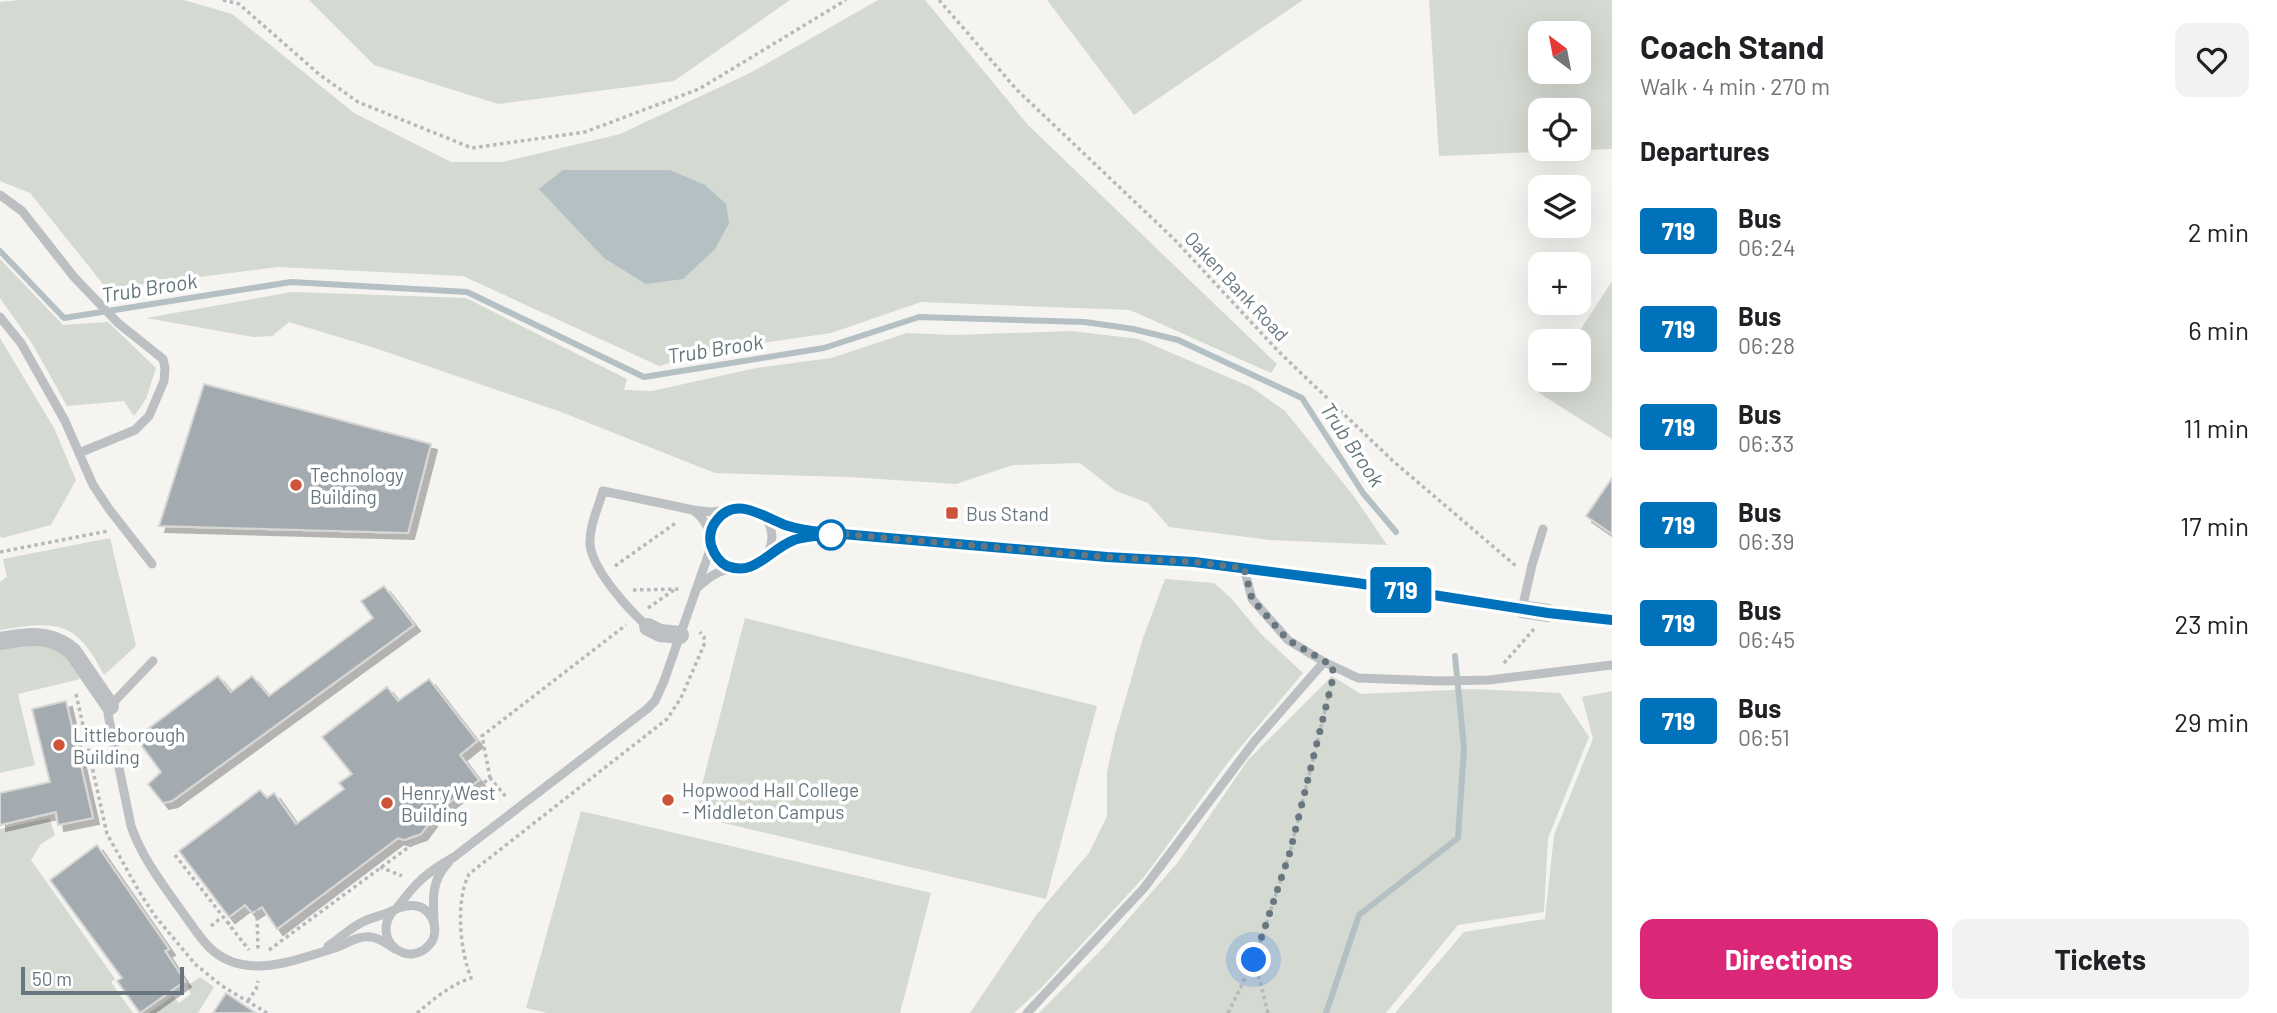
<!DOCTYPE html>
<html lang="en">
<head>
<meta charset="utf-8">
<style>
	:root { --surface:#fff; --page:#f2f2f2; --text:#202124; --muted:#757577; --accent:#db2777 }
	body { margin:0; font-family:Barlow,sans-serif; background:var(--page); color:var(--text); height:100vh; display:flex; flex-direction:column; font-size:26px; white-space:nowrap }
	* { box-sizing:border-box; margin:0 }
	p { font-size:23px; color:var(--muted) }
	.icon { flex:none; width:38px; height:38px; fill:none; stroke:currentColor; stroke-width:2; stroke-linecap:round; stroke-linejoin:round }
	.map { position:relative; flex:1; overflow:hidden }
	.panel { display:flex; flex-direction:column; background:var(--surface); width:665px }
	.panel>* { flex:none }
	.badge { padding:0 14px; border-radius:5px; font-size:24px; line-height:46px }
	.needle { width:46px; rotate:328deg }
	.buttons { position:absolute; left:1528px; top:21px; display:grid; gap:14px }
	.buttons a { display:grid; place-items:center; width:63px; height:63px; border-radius:14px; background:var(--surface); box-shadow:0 7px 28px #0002; font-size:35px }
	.scale { position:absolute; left:21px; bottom:18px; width:163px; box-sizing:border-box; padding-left:7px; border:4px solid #67767f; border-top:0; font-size:19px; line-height:24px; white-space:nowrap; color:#67767f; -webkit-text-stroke:5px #fff; paint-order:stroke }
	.you { position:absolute; width:35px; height:35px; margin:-18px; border:5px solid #fff; border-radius:50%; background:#1a73e8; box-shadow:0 0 0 10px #1a73e833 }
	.map>.badge { position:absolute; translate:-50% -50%; box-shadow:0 0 0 4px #fff }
	h2 { padding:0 28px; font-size:26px; line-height:63px }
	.round { display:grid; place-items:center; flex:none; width:74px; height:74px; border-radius:14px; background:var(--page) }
	.summary { display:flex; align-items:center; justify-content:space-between; height:119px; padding:0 28px }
	h1 { font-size:33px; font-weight:700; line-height:52px }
	.primary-button { display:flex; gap:14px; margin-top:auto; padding:14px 28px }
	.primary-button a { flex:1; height:80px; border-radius:14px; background:var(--accent); color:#fff; font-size:28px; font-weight:700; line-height:80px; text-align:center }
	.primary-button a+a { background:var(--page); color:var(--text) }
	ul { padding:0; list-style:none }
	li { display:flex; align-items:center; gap:21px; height:98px; padding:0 28px }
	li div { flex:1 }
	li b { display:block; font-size:26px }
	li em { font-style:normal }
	li .badge { min-width:77px; font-weight:700; text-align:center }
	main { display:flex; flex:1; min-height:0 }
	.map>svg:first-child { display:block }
	.green { fill:#d4d9d1; fill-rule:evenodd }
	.water { fill:#b4c0c3 }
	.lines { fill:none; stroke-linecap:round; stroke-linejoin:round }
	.stream { stroke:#b4c0c3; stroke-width:6 }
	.building { fill:#a4abb0; stroke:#d6d6d4; stroke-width:2; filter:url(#shadow) }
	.path { stroke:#b6b9bb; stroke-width:3.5; stroke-dasharray:3.5 3.5; stroke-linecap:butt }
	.service { stroke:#bcc0c3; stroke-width:9 }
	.minor { stroke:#bcc0c3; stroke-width:18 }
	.line-casing { stroke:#fff; stroke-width:16 }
	.line { stroke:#0072bc; stroke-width:10 }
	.walk { stroke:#67767f; stroke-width:7; stroke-dasharray:0 12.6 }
	.poi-dot { fill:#cd5339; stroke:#fff; stroke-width:2.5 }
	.stop-dot { fill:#fff; stroke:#0072bc; stroke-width:3.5 }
	.labels { text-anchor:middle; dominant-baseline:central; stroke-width:7; stroke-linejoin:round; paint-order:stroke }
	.street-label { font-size:19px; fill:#67767f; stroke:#fff }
	.poi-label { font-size:19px; fill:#67767f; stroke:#fff; text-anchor:start }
	.water-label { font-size:21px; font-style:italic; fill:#63777b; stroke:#fff }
</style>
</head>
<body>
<main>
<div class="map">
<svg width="1612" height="1013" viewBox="0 0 1612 1013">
	<defs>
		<filter id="shadow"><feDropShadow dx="6" dy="6" stdDeviation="0" flood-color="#0004"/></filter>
	</defs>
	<rect width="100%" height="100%" fill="#f5f4f1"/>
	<g class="green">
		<path d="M21 0H184L232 14 354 113 451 162H503L620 134 750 73 878 0H925L1028 125 1277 364 1271 373 1130 310 921 302 831 333 720 349 659 366 463 276 278 267 107 289 30 193 0 181V2ZM563 170H613L729 223Z"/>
		<path d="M309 0H790L674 81 498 104 374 65Z"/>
		<path d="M1047 0H1303L1134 115Z"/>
		<path d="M1429 0H1612V149L1439 156ZM1540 33H1578V72H1540ZM1540 110H1578V149H1540Z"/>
		<path d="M0 259 63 325 108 322 156 368 146 399 134 416 124 401 67 406 33 345 0 298Z"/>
		<path d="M1612 281V439L1539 393 1548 380H1578V341H1573Z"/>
		<path d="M292 292 466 298 627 379 624 390 652 391 756 368 831 358 907 333 954 335 1072 331 1139 339 1251 387 1285 411 1353 495 1387 545 1270 540 1169 527 1148 503 1116 491 1080 463 1013 465 956 484 849 477 715 473 561 412 375 348 289 322 272 336 253 337 146 318Z"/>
		<path d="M0 338 54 428 76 480 51 525 2 538 0 536Z"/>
		<path d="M110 538 136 646 104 675C76 620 57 621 0 630V582L7 577 3 559Z"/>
		<path d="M1165 579 1214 583 1231 598 1261 634 1303 673 1229 761 1144 877 1042 987 1014 1013H970L1037 914 1089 853 1107 816V772L1115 735 1143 638Z"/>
		<path d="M745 618 1097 706 1046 899 694 816Z"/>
		<path d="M0 646H56L70 661 80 679 18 694 35 765 0 773Z"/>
		<path d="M1332 676 1361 694 1474 689 1560 693 1589 737 1548 838 1544 912 1458 925 1386 1013H1039L1102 949 1178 862 1248 760Z"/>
		<path d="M1612 691V1013H1395L1464 932 1545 919 1554 835 1593 739 1582 697Z"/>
		<path d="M581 811 931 893 900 1013H547L526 1008Z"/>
		<path d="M49 818 55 835 41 844 31 860 115 979 111 982 133 1013H0V829Z"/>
		<path d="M200 977 214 987 198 1013H149L173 996 179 1003 191 994 187 986Z"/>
	</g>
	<path class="water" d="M563 170H670L705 185 726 204 729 223 715 249 683 279 646 284 604 258 539 189Z"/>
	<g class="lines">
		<g class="stream">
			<path d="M0 251 64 318 291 282 467 292 644 377 824 348 919 317 1085 322 1133 329 1178 340 1302 398 1363 493 1396 532"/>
			<path d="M1326 1013 1359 915 1458 838 1464 748 1455 656"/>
		</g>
	</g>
	<g class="building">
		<path d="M204 384 431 444 408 533 159 526Z"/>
		<path d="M1612 478V534L1586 516Z"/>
		<path d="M384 586 414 625 172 801 163 803 148 784 161 772 136 738 218 676 231 692 252 676 269 696 373 618 361 601Z"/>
		<path d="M429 679 477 741 460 755 479 780 431 816V821L421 834 404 840 398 838 277 929 262 907 252 913 245 905 229 917 179 851 260 790 267 798 274 793 296 824 344 789 339 783 352 774 322 737 387 687 398 701Z"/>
		<path d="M66 701 93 818 58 825 56 812 0 825V793L50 782 32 709Z"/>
		<path d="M97 845 169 949 165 951 185 981 140 1013 117 981 122 978 50 880Z"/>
		<path d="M226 993 256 1013H213Z"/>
	</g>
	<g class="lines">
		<g class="path">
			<path d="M223 0 239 4 320 75 358 102 472 148 585 132 699 89 846 0"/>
			<path d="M939 0 1017 90 1174 239 1278 351 1393 461 1516 566"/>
			<path d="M0 552 108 531"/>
			<path d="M615 566 677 522"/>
			<path d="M633 590 681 589"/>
			<path d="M648 608 674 590"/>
			<path d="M1504 663 1534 629"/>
			<path d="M76 694 107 834 140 893 155 916 195 964 222 986 267 1013"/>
			<path d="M490 778 482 736 626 625"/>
			<path d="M175 855 249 950"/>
			<path d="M380 867 402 876"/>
			<path d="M257 910 258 952"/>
			<path d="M227 924 249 909"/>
			<path d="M211 926 222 917"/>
			<path d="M269 950 421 838 444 813 490 778 507 798"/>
			<path d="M1255 962 1268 1013"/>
			<path d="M248 1001 256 989 258 981"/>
			<path d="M417 1013C434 999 450 985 471 978 460 950 455 902 469 874L667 719 681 698 704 645V637L700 632"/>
			<path d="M1228 1013 1254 960 1290 852 1332 682"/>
		</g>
		<g class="service">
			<path d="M0 195 22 211 74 277 118 323 163 359 165 368 164 381 149 416 135 430 79 453"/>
			<path d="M0 317 21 343 65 421 93 485 109 509 152 564"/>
			<path d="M694 511C722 532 699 555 733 568"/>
			<path d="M763 516C774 527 774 541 767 555"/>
			<path d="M1244 568 1252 599 1288 640 1324 662 1358 678 1440 681 1489 680 1612 665"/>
			<path d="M698 587C706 580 715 572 726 570 735 568 744 570 753 567 778 555 783 537 817 535"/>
			<path d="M1548 613 1612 620"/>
			<path d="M648 627C630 611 592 570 590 544 589 527 598 508 603 491L693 510 711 512 749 508 777 522 802 530 1107 557 1194 562 1357 583 1522 609 1532 565 1543 529"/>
			<path d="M153 661 110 706 108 714 131 826C142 858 163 885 183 913 191 924 199 937 209 947 244 982 295 960 335 948 347 944 358 935 371 937 379 938 388 944 395 949"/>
			<path d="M397 908C416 882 426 873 454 857L647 709 655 701 664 681 711 547"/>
			<path d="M434 922C433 900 431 880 448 863"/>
			<path d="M328 946C339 939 348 930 359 924 370 917 383 916 394 910 408 904 423 902 432 918 436 926 436 937 430 944 409 970 370 940 393 911"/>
			<path d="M1027 1013 1144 888 1254 742 1324 662"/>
		</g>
		<g class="minor">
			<path d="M1522 609 1548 613"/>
			<path d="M648 627 660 633 680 635"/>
			<path d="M0 641C27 636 51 632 73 652L110 706"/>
		</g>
	</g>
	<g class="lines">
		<defs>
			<path id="line" d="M822 532C809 531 797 529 785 525 763 517 736 495 717 520 711 527 709 536 711 545 714 554 719 562 727 566 755 577 770 549 794 540 809 535 826 535 842 534L1107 557 1194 562 1357 583 1548 613 1612 620"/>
		</defs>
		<use href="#line" class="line-casing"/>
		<use href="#line" class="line"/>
		<path class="walk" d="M831 535H826L842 534 1107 557 1194 562 1244 568 1252 599 1288 640 1333 666 1332 682 1290 852 1254 960"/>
	</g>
	<g class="poi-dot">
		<circle cx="296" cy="485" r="7"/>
		<rect x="945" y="506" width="14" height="14" rx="3.5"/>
		<circle cx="59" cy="745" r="7"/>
		<circle cx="668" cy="800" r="7"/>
		<circle cx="387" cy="803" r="7"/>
	</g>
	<circle class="stop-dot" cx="831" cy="535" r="14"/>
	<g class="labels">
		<g class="street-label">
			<text transform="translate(1237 286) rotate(47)">Oaken Bank Road</text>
		</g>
		<g class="poi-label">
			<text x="310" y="474">Technology<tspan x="310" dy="22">Building</tspan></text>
			<text x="966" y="513">Bus Stand</text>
			<text x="73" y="734">Littleborough<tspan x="73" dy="22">Building</tspan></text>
			<text x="682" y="789">Hopwood Hall College<tspan x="682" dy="22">- Middleton Campus</tspan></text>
			<text x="401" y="792">Henry West<tspan x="401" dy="22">Building</tspan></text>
		</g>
		<g class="water-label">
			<text transform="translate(149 287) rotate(-9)">Trub Brook</text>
			<text transform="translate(715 348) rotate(-9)">Trub Brook</text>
			<text transform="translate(1353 444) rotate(56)">Trub Brook</text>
		</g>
	</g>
</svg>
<div class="buttons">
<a><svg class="needle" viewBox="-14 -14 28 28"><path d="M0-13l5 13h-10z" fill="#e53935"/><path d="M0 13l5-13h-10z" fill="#757577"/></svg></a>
<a><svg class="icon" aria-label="locate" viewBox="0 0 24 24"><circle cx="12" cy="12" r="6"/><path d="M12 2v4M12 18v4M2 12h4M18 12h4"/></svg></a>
<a><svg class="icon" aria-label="layers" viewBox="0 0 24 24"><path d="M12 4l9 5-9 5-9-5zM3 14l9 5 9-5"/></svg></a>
<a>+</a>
<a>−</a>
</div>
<div class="scale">50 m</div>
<div class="you" style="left:1254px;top:960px"></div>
<b class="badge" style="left:1401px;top:590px;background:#0072bc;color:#fff">719</b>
</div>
<section class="panel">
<div class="summary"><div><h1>Coach Stand</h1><p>Walk · 4 min · 270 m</p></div><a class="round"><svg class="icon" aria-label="heart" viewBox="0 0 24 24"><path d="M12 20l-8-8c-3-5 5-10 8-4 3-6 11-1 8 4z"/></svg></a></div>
<h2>Departures</h2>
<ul>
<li><span class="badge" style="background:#0072bc;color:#fff">719</span><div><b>Bus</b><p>06:24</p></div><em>2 min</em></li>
<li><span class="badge" style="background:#0072bc;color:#fff">719</span><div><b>Bus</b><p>06:28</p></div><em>6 min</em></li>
<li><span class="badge" style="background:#0072bc;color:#fff">719</span><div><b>Bus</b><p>06:33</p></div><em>11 min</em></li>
<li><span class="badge" style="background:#0072bc;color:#fff">719</span><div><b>Bus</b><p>06:39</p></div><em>17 min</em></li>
<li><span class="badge" style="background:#0072bc;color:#fff">719</span><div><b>Bus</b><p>06:45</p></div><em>23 min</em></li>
<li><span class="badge" style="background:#0072bc;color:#fff">719</span><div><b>Bus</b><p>06:51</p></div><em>29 min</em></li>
</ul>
<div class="primary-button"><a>Directions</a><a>Tickets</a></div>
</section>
</main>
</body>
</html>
